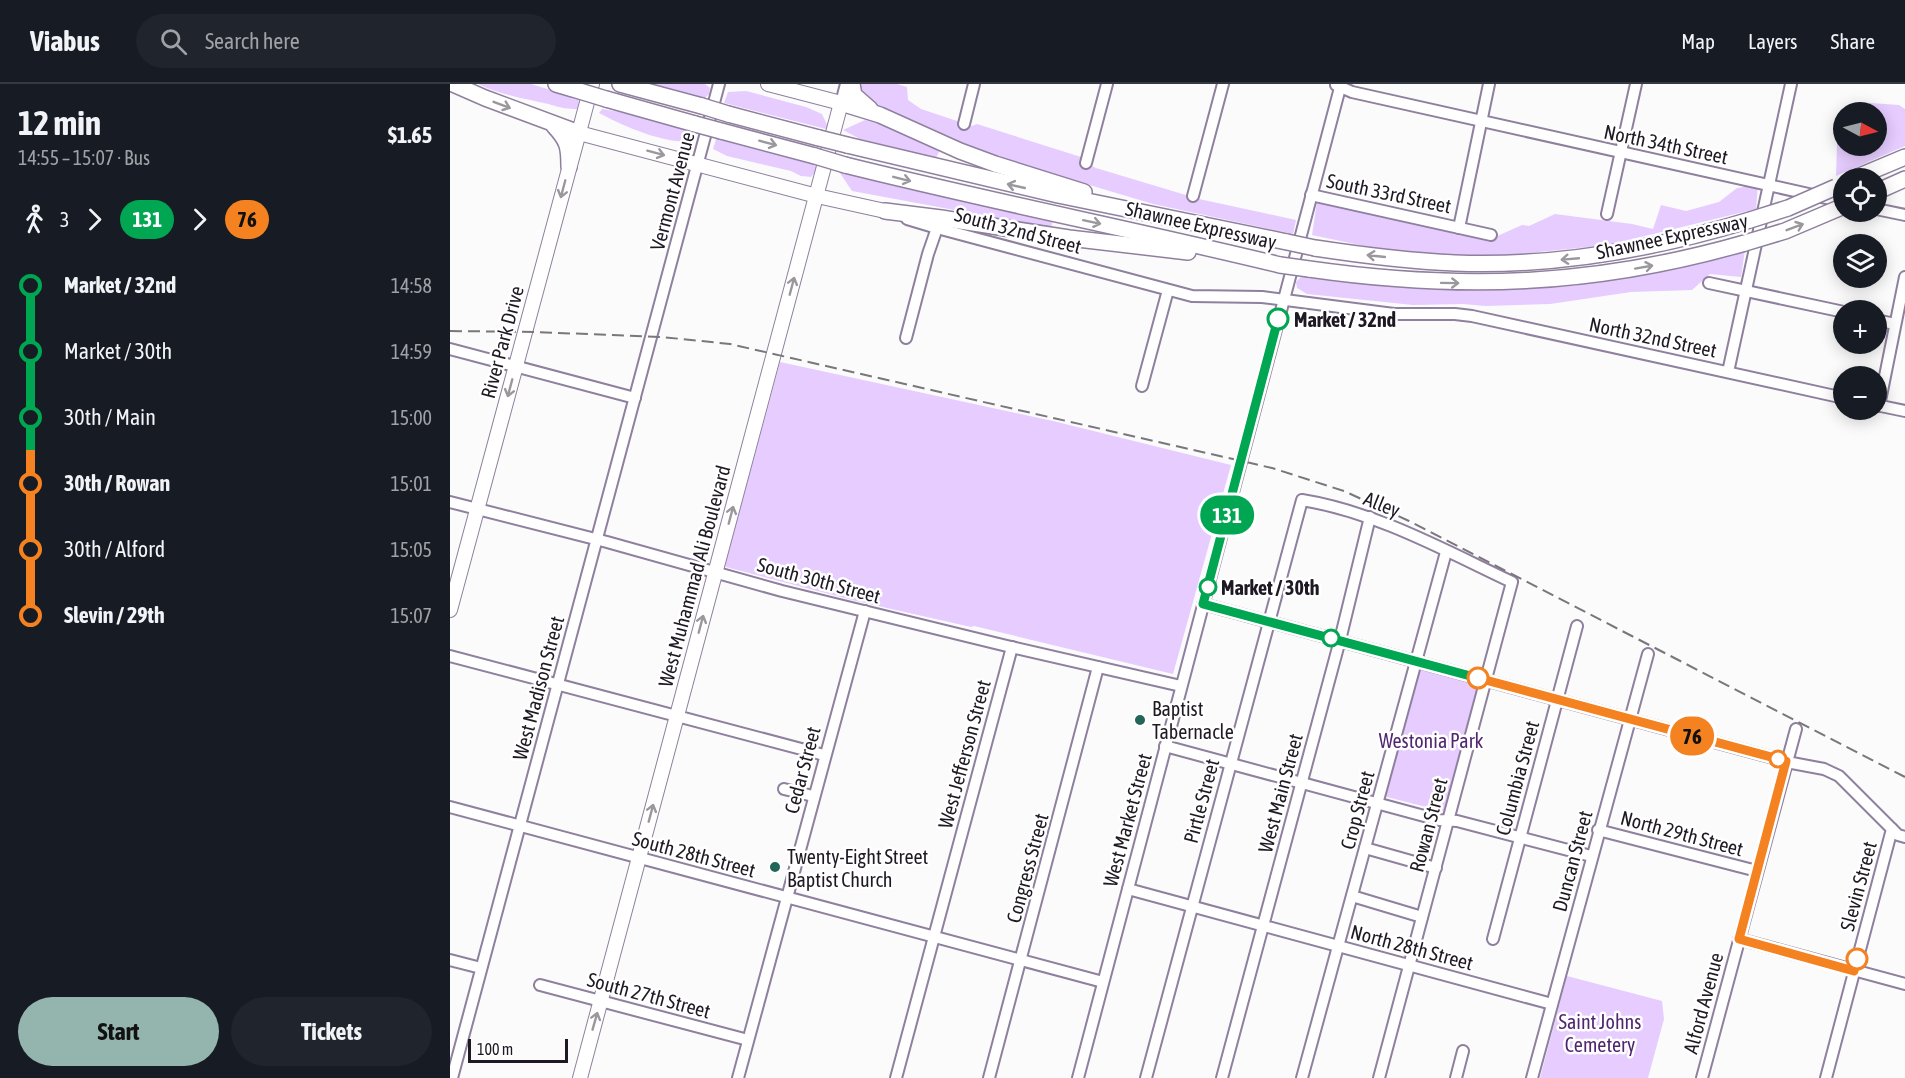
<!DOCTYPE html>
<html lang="en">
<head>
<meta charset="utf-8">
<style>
	:root { --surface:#171b24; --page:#20242c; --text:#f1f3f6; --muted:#9ea1a6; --line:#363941; --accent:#94b4ae }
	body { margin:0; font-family:"Asap Condensed",sans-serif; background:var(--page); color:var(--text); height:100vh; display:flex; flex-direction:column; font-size:22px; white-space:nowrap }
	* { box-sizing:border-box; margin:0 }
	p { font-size:20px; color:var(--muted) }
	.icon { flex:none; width:33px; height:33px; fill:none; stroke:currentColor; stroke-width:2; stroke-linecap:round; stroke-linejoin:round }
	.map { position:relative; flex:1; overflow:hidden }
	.panel { display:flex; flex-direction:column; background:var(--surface); width:450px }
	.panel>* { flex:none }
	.badge { padding:0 12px; border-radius:20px; font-size:21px; line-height:39px }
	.needle { width:39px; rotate:97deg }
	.buttons { position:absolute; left:1383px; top:18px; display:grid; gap:12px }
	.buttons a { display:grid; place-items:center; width:54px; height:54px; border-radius:50%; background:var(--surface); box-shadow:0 3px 15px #0003; font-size:30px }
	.scale { position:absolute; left:18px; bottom:15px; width:100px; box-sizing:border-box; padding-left:6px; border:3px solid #1f1924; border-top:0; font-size:16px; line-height:21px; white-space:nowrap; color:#1f1924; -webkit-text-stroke:4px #fff; paint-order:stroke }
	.map>.badge { position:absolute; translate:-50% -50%; box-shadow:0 0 0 3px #fff }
	.legs { display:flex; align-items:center; gap:9px; height:66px; padding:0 18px; font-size:20px }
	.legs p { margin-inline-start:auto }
	.summary { display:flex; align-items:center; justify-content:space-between; height:102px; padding:0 18px }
	h1 { font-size:33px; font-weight:700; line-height:45px }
	.button { display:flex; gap:12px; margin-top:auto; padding:12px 18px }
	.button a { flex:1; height:69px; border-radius:36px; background:var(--accent); color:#111; font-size:24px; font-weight:700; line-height:69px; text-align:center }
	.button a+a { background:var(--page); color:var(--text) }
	ul { padding:0 18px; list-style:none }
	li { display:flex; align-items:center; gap:21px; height:66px; font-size:22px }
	li i { display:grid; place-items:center; width:9px; height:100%; margin:0 8px; background:currentColor }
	li i::after { content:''; width:15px; height:15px; margin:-8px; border:4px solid; border-radius:50%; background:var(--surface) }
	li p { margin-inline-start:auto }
	li:first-child i { background:linear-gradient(#0000 50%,currentColor 0) }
	li:last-child i { background:linear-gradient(currentColor 50%,#0000 0) }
	header { display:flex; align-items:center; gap:36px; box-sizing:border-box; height:84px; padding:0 30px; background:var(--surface); border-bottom:2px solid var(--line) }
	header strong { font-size:28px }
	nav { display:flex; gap:33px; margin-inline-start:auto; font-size:21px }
	.search { width:420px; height:54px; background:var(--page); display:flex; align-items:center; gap:15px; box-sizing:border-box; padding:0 21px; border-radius:33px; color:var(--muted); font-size:22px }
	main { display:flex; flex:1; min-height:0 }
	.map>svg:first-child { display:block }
	.green { fill:#e6ccff; fill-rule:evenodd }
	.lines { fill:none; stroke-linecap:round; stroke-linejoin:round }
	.minor-casing { stroke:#8f809e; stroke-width:14 }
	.major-casing { stroke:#8f809e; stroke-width:16 }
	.highway-casing { stroke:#8f809e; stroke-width:18 }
	.minor { stroke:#fff; stroke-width:10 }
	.major { stroke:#fff; stroke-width:14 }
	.highway { stroke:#fff; stroke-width:15 }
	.rail { stroke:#79767c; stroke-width:2; stroke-dasharray:12 6; stroke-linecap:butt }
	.highway-bridge-casing { stroke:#8f809e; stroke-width:18; stroke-linecap:butt }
	.highway-bridge { stroke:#fff; stroke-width:15 }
	.oneway { stroke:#9a989c }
	.line-1-casing { stroke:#fff; stroke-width:14 }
	.line-2-casing { stroke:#fff; stroke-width:14 }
	.line-1 { stroke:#00a651; stroke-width:9 }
	.line-2 { stroke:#f58220; stroke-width:9 }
	.stop-1-dot { fill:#fff; stroke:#00a651; stroke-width:3 }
	.stop-2-dot { fill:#fff; stroke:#f58220; stroke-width:3 }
	.poi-dot { fill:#226657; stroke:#fff; stroke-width:2 }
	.labels { text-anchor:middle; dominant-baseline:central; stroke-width:5; stroke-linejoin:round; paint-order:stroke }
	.street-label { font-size:20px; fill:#1f1924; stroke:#fff }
	.stop-label { font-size:20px; font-weight:bold; fill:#1f1924; stroke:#fff; text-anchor:start }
	.poi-label { font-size:20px; fill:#1f1924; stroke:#fff; text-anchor:start }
	.park-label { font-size:20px; fill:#51266f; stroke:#fff }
</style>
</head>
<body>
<header>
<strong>Viabus</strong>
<div class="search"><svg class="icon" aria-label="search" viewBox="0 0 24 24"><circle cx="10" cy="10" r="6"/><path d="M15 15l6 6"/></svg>Search here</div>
<nav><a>Map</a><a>Layers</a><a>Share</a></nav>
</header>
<main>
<section class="panel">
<div class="summary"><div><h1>12 min</h1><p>14:55 – 15:07 · Bus</p></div><b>$1.65</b></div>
<div class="legs"><svg class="icon" aria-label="walk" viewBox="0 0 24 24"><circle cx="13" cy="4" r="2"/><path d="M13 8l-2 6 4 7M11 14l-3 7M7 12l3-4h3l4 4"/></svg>3<svg class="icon" aria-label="forward" viewBox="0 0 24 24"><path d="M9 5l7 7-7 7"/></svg><b class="badge" style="background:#00a651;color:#fff">131</b><svg class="icon" aria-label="forward" viewBox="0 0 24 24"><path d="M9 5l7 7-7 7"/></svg><b class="badge" style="background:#f58220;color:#111">76</b></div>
<ul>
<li><i style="color:#00a651"></i><b>Market / 32nd</b><p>14:58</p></li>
<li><i style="color:#00a651"></i><span>Market / 30th</span><p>14:59</p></li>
<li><i style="color:#00a651"></i><span>30th / Main</span><p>15:00</p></li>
<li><i style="color:#f58220"></i><b>30th / Rowan</b><p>15:01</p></li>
<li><i style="color:#f58220"></i><span>30th / Alford</span><p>15:05</p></li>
<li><i style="color:#f58220"></i><b>Slevin / 29th</b><p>15:07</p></li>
</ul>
<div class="button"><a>Start</a><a>Tickets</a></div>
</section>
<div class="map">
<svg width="1455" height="994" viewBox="0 0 1455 994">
	<rect width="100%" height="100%" fill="#fbfbfb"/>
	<g class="green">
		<path d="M28 0H81L127 14 129 17 127 25C108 25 106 21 89 18 66 13 50 10 28 0Z"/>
		<path d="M202 0H255L260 4 259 10 255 14Z"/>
		<path d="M410 0H447L457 3 458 16 471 25 522 42 527 40 631 73 636 79 646 84 749 115 846 136 843 150 703 120 526 67 419 19 411 10Z"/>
		<path d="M296 7 356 23 372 30 378 43 376 45 274 19 278 8Z"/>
		<path d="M1407 18 1449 21 1455 25V62L1386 92 1388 30ZM1394 28H1426V62H1394Z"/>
		<path d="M152 25C176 29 225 36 243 51L241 57C216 61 171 41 149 29Z"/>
		<path d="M415 36 434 41 485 62 489 68 486 74 410 55 393 46Z"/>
		<path d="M267 52 368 79 365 88 361 93 351 92 341 87 277 72 263 65Z"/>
		<path d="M388 86 603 136 601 144 402 107Z"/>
		<path d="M1308 101 1306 125 1158 161 1031 174 933 166 862 151 867 118 1045 153 1072 141 1079 142 1105 130 1182 140 1203 145 1211 121 1236 127 1269 118 1287 104Z"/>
		<path d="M1295 166 1291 193 1260 190 1242 206 1181 208 1100 220 1036 222 1013 220 963 221 857 210 847 204 846 198 853 191 914 200 1035 206 1123 202 1196 189Z"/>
		<path d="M330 278 603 337 781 381 723 590 524 542 521 543 406 517 276 483 275 481Z"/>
		<path d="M968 585 1030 601 996 728 933 712Z"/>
		<path d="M1117 892 1212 917 1214 935 1198 994H1090Z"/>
	</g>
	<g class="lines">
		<defs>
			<g id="minor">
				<path d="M886 1 902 8 1394 118"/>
				<path d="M391 19 396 0"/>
				<path d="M514 40 524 0"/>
				<path d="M636 79 657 0"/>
				<path d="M861 111 1041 151"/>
				<path d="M743 112 773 0"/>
				<path d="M1426 125 1455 131"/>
				<path d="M1157 130 1186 0"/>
				<path d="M457 135 487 144 742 212 812 213 944 230H1005L1022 232 1394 314"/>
				<path d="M1009 144 1039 0"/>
				<path d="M1259 199 1394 228"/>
				<path d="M1426 236 1445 240"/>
				<path d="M456 254 478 170 487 144"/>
				<path d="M0 265 185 314"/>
				<path d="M1278 288 1341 0"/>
				<path d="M692 302 718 206"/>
				<path d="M1426 321 1455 327"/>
				<path d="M1429 322 1455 193"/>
				<path d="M0 418 157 458 332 507 557 562 731 602"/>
				<path d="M753 520 1342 679 1374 685 1389 692 1442 745 1376 994"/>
				<path d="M0 572 374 671"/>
				<path d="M715 662 989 736 1007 737 1141 772"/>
				<path d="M334 705 363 712"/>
				<path d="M0 723 653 898"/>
				<path d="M1442 745 1448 751 1455 753"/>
				<path d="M1148 746 1307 787"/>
				<path d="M915 764 986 784"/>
				<path d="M678 805 1102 920"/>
				<path d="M902 812 972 833"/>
				<path d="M1043 855 1127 542"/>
				<path d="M1289 855 1455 900"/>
				<path d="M0 876 31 884"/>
				<path d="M90 901 298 956"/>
				<path d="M2 994 269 0"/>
				<path d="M288 994 415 527"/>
				<path d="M446 994 562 563"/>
				<path d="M539 994 648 583"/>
				<path d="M628 994 891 0"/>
				<path d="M696 994 852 416C926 428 994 466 1062 498L929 994"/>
				<path d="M772 994 890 556 920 433"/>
				<path d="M852 994 996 468"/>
				<path d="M1006 994 1013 967"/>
				<path d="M1082 994 1198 570"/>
				<path d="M1252 994 1346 645"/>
			</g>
			<g id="major">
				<path d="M129 49 367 112 435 127"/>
				<path d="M0 526 142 0"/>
				<path d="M130 994 391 19 318 0"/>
			</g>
			<g id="highway">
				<path d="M3 0 35 14 129 49"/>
				<path d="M106 0 123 5"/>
				<path d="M170 0 252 22"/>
				<path d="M402 0 404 11 420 25"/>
				<path d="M156 15 245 40"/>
				<path d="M391 19 430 31 510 67 545 80 634 108"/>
				<path d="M278 30 369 54"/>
				<path d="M104 42C118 57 119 63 119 83"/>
				<path d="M271 47 365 72"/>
				<path d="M397 61 608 111 837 158"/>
				<path d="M395 81C539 117 686 146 830 181"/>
				<path d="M1405 94 1455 73"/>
				<path d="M1426 108 1455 95"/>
				<path d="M435 127 491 134 619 154 738 168"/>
				<path d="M865 164C911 171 958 177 1005 179 1106 183 1205 165 1300 136"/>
				<path d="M859 185C1013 207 1145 202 1295 159"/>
			</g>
		</defs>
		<use href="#minor" class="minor-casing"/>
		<use href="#major" class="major-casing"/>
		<use href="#highway" class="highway-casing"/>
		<use href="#minor" class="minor"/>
		<use href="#major" class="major"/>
		<use href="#highway" class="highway"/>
		<path class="rail" d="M0 247 85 248 212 253 280 260 822 384 894 407 959 437 1455 693"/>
		<defs>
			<g id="highway-bridge">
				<path d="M123 5 156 15"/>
				<path d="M252 22 278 30"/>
				<path d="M245 40 271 47"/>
				<path d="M369 54 397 61"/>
				<path d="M365 72 395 81"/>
				<path d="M1300 136 1338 124 1386 103"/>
				<path d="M837 158 865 164"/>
				<path d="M1295 159 1335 147 1394 122"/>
				<path d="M830 181 859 185"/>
			</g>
		</defs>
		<use href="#highway-bridge" class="highway-bridge-casing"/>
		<use href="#highway-bridge" class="highway-bridge"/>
	</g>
	<defs><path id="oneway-shaft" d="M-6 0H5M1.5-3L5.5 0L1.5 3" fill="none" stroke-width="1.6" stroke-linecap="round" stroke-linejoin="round" transform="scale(1.5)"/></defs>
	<g class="oneway">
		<use href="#oneway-shaft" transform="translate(52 21) rotate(21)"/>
		<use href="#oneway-shaft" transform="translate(318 59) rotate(15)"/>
		<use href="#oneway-shaft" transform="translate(206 69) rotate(15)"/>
		<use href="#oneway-shaft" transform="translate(452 95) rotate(14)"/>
		<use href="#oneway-shaft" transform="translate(566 102) rotate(-167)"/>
		<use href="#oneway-shaft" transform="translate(113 105) rotate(105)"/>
		<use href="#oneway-shaft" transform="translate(642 138) rotate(12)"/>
		<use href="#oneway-shaft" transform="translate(1345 143) rotate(-21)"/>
		<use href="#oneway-shaft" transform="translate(926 172) rotate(-174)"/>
		<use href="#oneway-shaft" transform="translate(1120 175) rotate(175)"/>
		<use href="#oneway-shaft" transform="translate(1194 183) rotate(-10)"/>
		<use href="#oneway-shaft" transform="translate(1000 199) rotate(1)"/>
		<use href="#oneway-shaft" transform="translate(342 202) rotate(-75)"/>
		<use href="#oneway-shaft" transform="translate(60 304) rotate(105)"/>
		<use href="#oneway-shaft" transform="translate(281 431) rotate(-75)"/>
		<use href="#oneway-shaft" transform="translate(251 540) rotate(-75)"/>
		<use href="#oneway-shaft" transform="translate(201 729) rotate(-75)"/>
		<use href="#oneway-shaft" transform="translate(145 937) rotate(-74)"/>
	</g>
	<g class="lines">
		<defs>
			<path id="line-1" d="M828 235 753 520 1028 594"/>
			<path id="line-2" d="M1028 594 1336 677 1289 855 1404 887 1407 875"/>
		</defs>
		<use href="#line-1" class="line-1-casing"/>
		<use href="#line-2" class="line-2-casing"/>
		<use href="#line-1" class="line-1"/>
		<use href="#line-2" class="line-2"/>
	</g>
	<g class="stop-1-dot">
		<circle cx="828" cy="235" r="10"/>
		<circle cx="758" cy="503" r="8"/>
		<circle cx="881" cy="554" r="8"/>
	</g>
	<g class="stop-2-dot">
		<circle cx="1028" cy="594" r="10"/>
		<circle cx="1328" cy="675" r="8"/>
		<circle cx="1407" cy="875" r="10"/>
	</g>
	<g class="poi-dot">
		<circle cx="690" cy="636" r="6"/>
		<circle cx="325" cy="783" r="6"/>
	</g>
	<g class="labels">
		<g class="street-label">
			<text transform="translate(1216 60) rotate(12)">North 34th Street</text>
			<text transform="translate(222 107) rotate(-75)">Vermont Avenue</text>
			<text transform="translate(939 109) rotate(12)">South 33rd Street</text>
			<text transform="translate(751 141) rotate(13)">Shawnee Expressway</text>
			<text transform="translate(568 146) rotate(15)">South 32nd Street</text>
			<text transform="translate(1222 152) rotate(-12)">Shawnee Expressway</text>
			<text transform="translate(1203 253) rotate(12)">North 32nd Street</text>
			<text transform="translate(52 258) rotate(-75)">River Park Drive</text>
			<text transform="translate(932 420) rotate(22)">Alley</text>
			<text transform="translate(244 492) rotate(-75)">West Muhammad Ali Boulevard</text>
			<text transform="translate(369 496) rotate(15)">South 30th Street</text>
			<text transform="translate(88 604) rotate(-75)">West Madison Street</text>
			<text transform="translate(514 670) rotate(-75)">West Jefferson Street</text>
			<text transform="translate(352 686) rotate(-75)">Cedar Street</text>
			<text transform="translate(1067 694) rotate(-75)">Columbia Street</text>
			<text transform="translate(830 709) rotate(-75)">West Main Street</text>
			<text transform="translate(751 717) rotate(-75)">Pirtle Street</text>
			<text transform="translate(907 726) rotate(-75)">Crop Street</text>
			<text transform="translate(677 736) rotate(-75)">West Market Street</text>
			<text transform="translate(978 741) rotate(-75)">Rowan Street</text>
			<text transform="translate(1232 749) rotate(15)">North 29th Street</text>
			<text transform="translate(244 770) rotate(15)">South 28th Street</text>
			<text transform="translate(1122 777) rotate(-75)">Duncan Street</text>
			<text transform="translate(577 784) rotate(-75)">Congress Street</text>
			<text transform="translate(1408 802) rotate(-75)">Slevin Street</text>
			<text transform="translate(962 863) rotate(15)">North 28th Street</text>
			<text transform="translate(199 911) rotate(15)">South 27th Street</text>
			<text transform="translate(1253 919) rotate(-75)">Alford Avenue</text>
		</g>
		<g class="stop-label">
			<text x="844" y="235">Market / 32nd</text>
			<text x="771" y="503">Market / 30th</text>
		</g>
		<g class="poi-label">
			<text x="702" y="624">Baptist<tspan x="702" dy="23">Tabernacle</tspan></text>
			<text x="337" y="772">Twenty-Eight Street<tspan x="337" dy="23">Baptist Church</tspan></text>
		</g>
		<g class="park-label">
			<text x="981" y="656">Westonia Park</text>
			<text x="1150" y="937">Saint Johns<tspan x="1150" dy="23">Cemetery</tspan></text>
		</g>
	</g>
</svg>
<div class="buttons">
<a><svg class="needle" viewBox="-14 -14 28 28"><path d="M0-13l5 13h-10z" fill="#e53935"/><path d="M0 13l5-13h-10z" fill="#9ea1a6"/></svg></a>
<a><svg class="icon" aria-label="locate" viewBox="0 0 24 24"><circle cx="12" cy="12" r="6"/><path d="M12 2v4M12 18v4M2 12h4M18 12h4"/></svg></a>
<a><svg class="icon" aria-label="layers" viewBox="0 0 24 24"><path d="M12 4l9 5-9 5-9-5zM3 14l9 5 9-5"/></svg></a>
<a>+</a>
<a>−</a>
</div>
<div class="scale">100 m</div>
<b class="badge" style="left:777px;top:431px;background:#00a651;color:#fff">131</b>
<b class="badge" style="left:1242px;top:652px;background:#f58220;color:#111">76</b>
</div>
</main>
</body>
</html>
